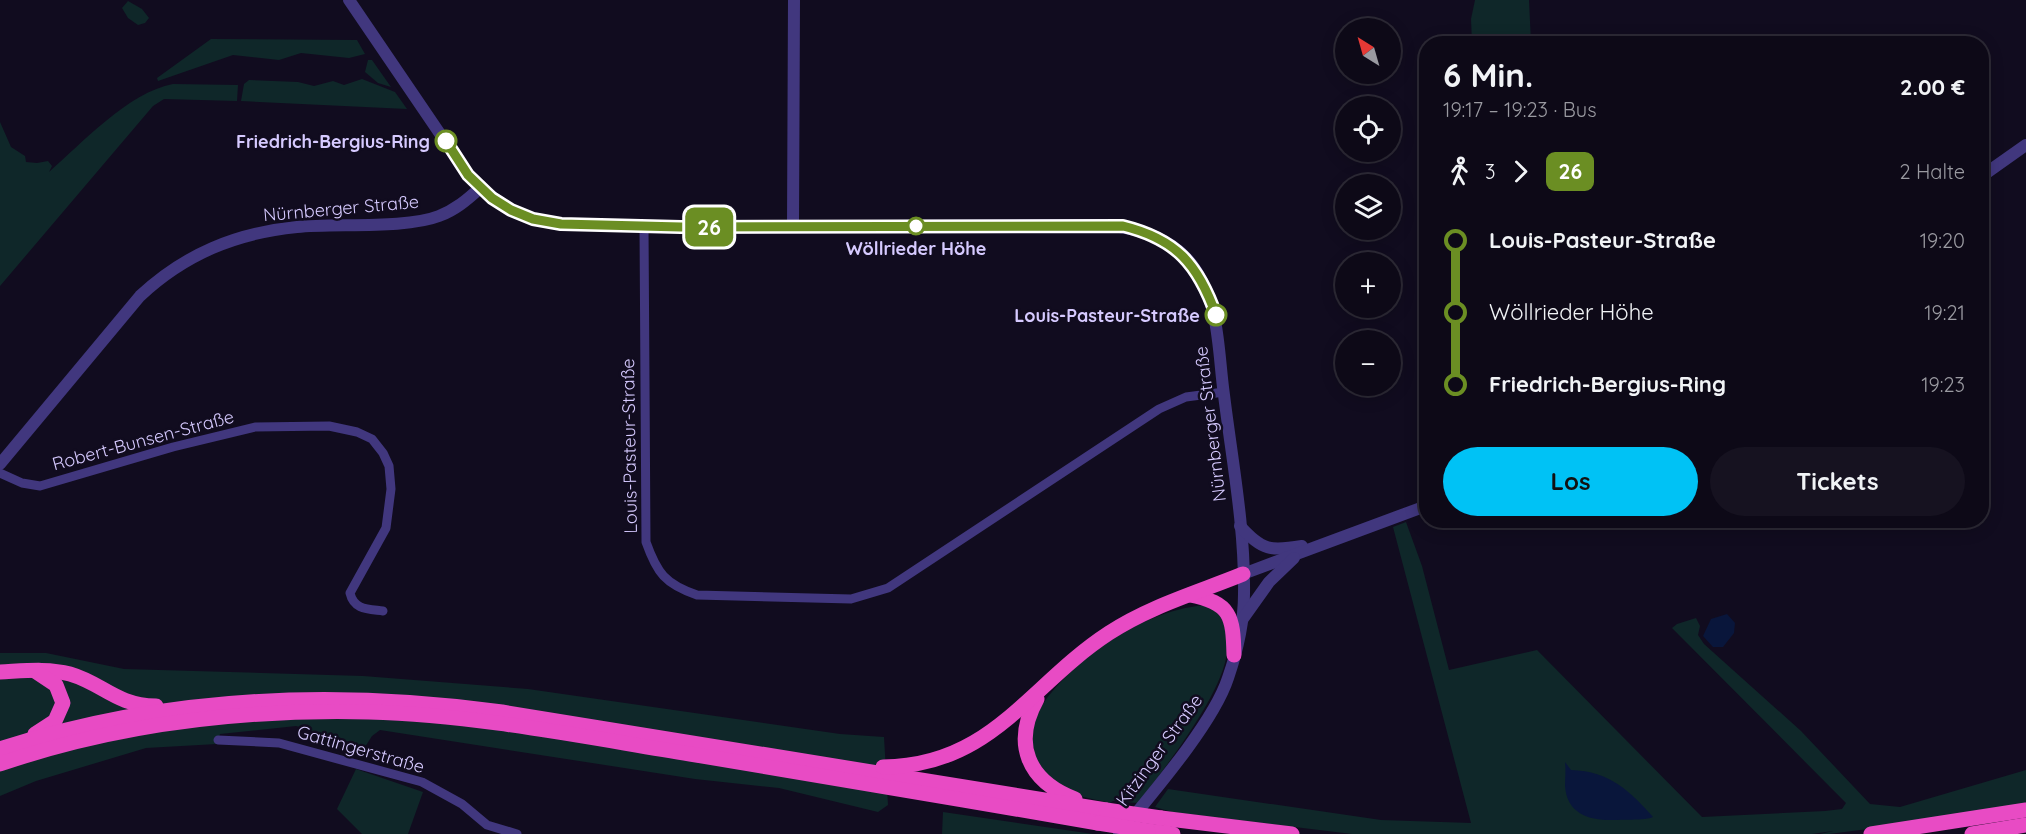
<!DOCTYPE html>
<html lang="de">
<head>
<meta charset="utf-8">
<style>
	:root { --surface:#0d0917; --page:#161220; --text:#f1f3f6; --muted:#9a9aa1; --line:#2d2a36; --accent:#00c2f5 }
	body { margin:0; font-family:Quicksand,sans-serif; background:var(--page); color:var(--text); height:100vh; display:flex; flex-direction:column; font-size:22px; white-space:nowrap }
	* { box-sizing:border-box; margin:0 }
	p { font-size:20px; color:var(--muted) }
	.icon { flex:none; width:33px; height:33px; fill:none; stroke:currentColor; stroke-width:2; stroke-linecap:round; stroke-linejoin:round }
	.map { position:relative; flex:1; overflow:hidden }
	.drawer { position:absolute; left:1419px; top:36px; width:570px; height:492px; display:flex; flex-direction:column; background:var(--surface); border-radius:24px; box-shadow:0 3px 15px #0003,0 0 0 2px var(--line) }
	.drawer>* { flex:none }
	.badge { padding:0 12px; border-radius:9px; font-size:21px; line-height:39px }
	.needle { width:39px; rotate:323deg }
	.buttons { position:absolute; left:1335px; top:18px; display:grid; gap:12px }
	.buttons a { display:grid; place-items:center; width:66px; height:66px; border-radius:50%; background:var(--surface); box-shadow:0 3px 15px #0003,0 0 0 2px var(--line); font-size:30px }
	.map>.badge { position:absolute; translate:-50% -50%; box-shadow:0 0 0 3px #fff }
	.legs { display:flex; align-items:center; gap:9px; height:66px; padding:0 24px; font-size:20px }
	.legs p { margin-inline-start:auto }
	.head { display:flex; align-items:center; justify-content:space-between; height:102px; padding:0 24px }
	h1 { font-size:33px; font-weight:700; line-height:45px }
	.cta { display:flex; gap:12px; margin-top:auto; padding:12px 24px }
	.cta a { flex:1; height:69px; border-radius:36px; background:var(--accent); color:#111; font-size:24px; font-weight:700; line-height:69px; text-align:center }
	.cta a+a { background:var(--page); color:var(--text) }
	ul { padding:0 24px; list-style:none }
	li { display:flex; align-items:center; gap:21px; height:72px; font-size:22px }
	li i { display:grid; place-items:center; width:9px; height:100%; margin:0 8px; background:currentColor }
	li i::after { content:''; width:15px; height:15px; margin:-8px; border:4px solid; border-radius:50%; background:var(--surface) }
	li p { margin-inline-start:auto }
	li:first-child i { background:linear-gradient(#0000 50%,currentColor 0) }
	li:last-child i { background:linear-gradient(currentColor 50%,#0000 0) }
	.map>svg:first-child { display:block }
	.green { fill:#0f2729 }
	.water { fill:#09163b }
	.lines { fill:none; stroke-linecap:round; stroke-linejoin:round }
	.minor { stroke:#41377e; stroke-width:9 }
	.tertiary { stroke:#41377e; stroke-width:12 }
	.trunk { stroke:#e84bc4; stroke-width:15 }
	.trunk-bridge { stroke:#e84bc4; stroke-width:15 }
	.line-1-casing { stroke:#fff; stroke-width:14 }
	.line-1 { stroke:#6b8e23; stroke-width:9 }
	.stop-1-dot { fill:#fff; stroke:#6b8e23; stroke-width:3 }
	.labels { text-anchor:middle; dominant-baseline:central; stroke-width:5; stroke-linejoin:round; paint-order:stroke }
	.stop-label { font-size:18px; font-weight:bold; fill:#d6caff; stroke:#110c1f; text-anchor:end }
	.street-label { font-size:18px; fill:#d6caff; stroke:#110c1f }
</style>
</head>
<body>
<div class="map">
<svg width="2026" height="834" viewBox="0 0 2026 834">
	<rect width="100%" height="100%" fill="#110c1f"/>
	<g class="green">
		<path d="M1475 0H1529L1531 43H1472L1471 19Z"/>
		<path d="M128 1 142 9 149 18 145 23 138 25 128 18 122 8Z"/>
		<path d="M211 39 357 40 365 54 349 58 301 53 279 60 233 55 158 81 157 78Z"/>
		<path d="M368 60H372L391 87 378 83 365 72Z"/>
		<path d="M362 79 395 92 407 109 241 101 244 84 249 80 298 82 314 86 333 81 344 85Z"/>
		<path d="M173 84 238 85 237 101 164 99 153 106 0 286V122L11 147 25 156 26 162 37 163 48 161 52 166 49 172C82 143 129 92 173 84Z"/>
		<path d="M1406 522 1422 566 1449 670 1537 650 1702 817 1825 811 1842 809 1846 803 1672 628 1677 624 1696 618 1700 626 1698 635 1704 644 1801 731 1870 804 1900 807 2026 770V805L1969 816 1829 834H1820L1833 831 1812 834H1352L1172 812 1155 807 1168 789 1381 820 1471 823 1393 527Z"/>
		<path d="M1207 605 1225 615C1225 627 1228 640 1227 652 1223 694 1164 769 1138 803L1113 801 1110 803 1066 793 1041 777 1029 734C1034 724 1038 711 1045 701 1080 654 1147 609 1207 605Z"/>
		<path d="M0 653H46L124 669 363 676 528 689 840 734 884 737 888 805 878 812 779 788 695 779 380 730 372 736 365 747 296 726 220 734 217 744 146 748 36 781 0 796Z"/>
		<path d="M356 769 423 792 408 834H362L337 809Z"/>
		<path d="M943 812 1093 834H942Z"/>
	</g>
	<g class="water">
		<path d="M1727 614 1735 623 1734 633 1723 647H1713L1703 636 1711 619Z"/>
		<path d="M1565 762 1571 770C1610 771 1631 792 1653 817 1643 821 1628 819 1616 820 1591 821 1567 815 1565 786 1565 778 1566 770 1565 762Z"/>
	</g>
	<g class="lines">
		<g class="minor">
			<path d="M644 226 646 542C657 573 665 584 697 595L851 599 888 588 1159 409 1186 397 1224 392"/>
			<path d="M0 473 22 483 40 486 173 447 255 427 329 426 357 432 372 439 383 453 389 466 391 489 386 528 350 593C354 610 368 609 383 611"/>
			<path d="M218 740 279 743 422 782 462 804 487 825 517 834"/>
		</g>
		<g class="tertiary">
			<path d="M349 0 468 175 480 188 511 210 533 219 561 224 681 227 1099 225C1136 227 1176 237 1197 272 1220 310 1218 352 1224 395 1232 460 1245 527 1244 594 1244 621 1237 652 1228 678 1213 724 1150 796 1119 834"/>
			<path d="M1982 176 2026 145"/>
			<path d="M793 225 794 0"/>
			<path d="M0 464 140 296C185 254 236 233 297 227 335 223 406 229 439 216 455 210 467 200 480 188"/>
			<path d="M1240 526C1262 551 1271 551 1302 546"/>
			<path d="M1243 574 1426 506"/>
			<path d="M1242 620 1269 582 1294 558"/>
		</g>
		<g class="trunk">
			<path d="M1190 595C1231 603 1233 616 1234 655"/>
			<path d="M0 672C23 671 48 668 70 674 104 684 115 705 156 706"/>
			<path d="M1037 699C1012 744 1028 781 1075 799"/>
			<path d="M35 734 55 721 63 703 56 685 35 671"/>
			<path d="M0 749C163 696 333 689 502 712L1106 810"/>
			<path d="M0 764C117 724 245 709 369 712 477 715 584 737 690 754 827 776 962 800 1098 823"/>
			<path d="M883 767C992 766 1029 685 1109 633 1150 606 1199 592 1243 574"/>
			<path d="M1161 818 1292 834"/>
			<path d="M1148 831 1173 834"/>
			<path d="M1871 834 2026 810"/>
			<path d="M1972 834 2026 825"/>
		</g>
		<g class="trunk-bridge">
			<path d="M1106 810 1161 818"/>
			<path d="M1098 823 1148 831"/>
		</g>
	</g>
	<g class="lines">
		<defs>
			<path id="line-1" d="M446 141 468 175 492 198 511 210 533 219 561 224 681 227 1123 226C1176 239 1198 264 1216 315"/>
		</defs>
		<use href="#line-1" class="line-1-casing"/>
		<use href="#line-1" class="line-1"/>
	</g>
	<g class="stop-1-dot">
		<circle cx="446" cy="141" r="10"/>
		<circle cx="916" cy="226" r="8"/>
		<circle cx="1216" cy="315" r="10"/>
	</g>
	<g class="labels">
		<g class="stop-label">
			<text x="430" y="141">Friedrich-Bergius-Ring</text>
			<text x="916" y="248" text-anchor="middle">Wöllrieder Höhe</text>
			<text x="1200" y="315">Louis-Pasteur-Straße</text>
		</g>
		<g class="street-label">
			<text transform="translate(341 208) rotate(-5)">Nürnberger Straße</text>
			<text transform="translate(1210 424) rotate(-97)">Nürnberger Straße</text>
			<text transform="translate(143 440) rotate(-15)">Robert-Bunsen-Straße</text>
			<text transform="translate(629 446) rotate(-91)">Louis-Pasteur-Straße</text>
			<text transform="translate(361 749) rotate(16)">Gattingerstraße</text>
			<text transform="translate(1159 750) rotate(-54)">Kitzinger Straße</text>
		</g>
	</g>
</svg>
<div class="buttons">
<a><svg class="needle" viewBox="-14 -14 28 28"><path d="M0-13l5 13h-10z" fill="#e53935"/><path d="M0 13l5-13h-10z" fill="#9a9aa1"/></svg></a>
<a><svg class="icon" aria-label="locate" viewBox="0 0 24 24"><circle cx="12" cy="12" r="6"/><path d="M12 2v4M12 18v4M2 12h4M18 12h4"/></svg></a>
<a><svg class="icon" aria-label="layers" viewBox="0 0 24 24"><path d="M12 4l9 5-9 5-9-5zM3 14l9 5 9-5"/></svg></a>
<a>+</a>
<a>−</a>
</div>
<b class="badge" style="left:709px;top:227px;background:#6b8e23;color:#fff">26</b>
<section class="drawer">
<div class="head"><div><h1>6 Min.</h1><p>19:17 – 19:23 · Bus</p></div><b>2.00 €</b></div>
<div class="legs"><svg class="icon" aria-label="walk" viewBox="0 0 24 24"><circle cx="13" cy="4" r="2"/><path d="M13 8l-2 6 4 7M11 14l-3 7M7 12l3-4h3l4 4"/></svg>3<svg class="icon" aria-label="forward" viewBox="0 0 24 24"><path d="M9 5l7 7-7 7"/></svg><b class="badge" style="background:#6b8e23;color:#fff">26</b><p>2 Halte</p></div>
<ul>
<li><i style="color:#6b8e23"></i><b>Louis-Pasteur-Straße</b><p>19:20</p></li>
<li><i style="color:#6b8e23"></i><span>Wöllrieder Höhe</span><p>19:21</p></li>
<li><i style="color:#6b8e23"></i><b>Friedrich-Bergius-Ring</b><p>19:23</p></li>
</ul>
<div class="cta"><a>Los</a><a>Tickets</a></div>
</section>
</div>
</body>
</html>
